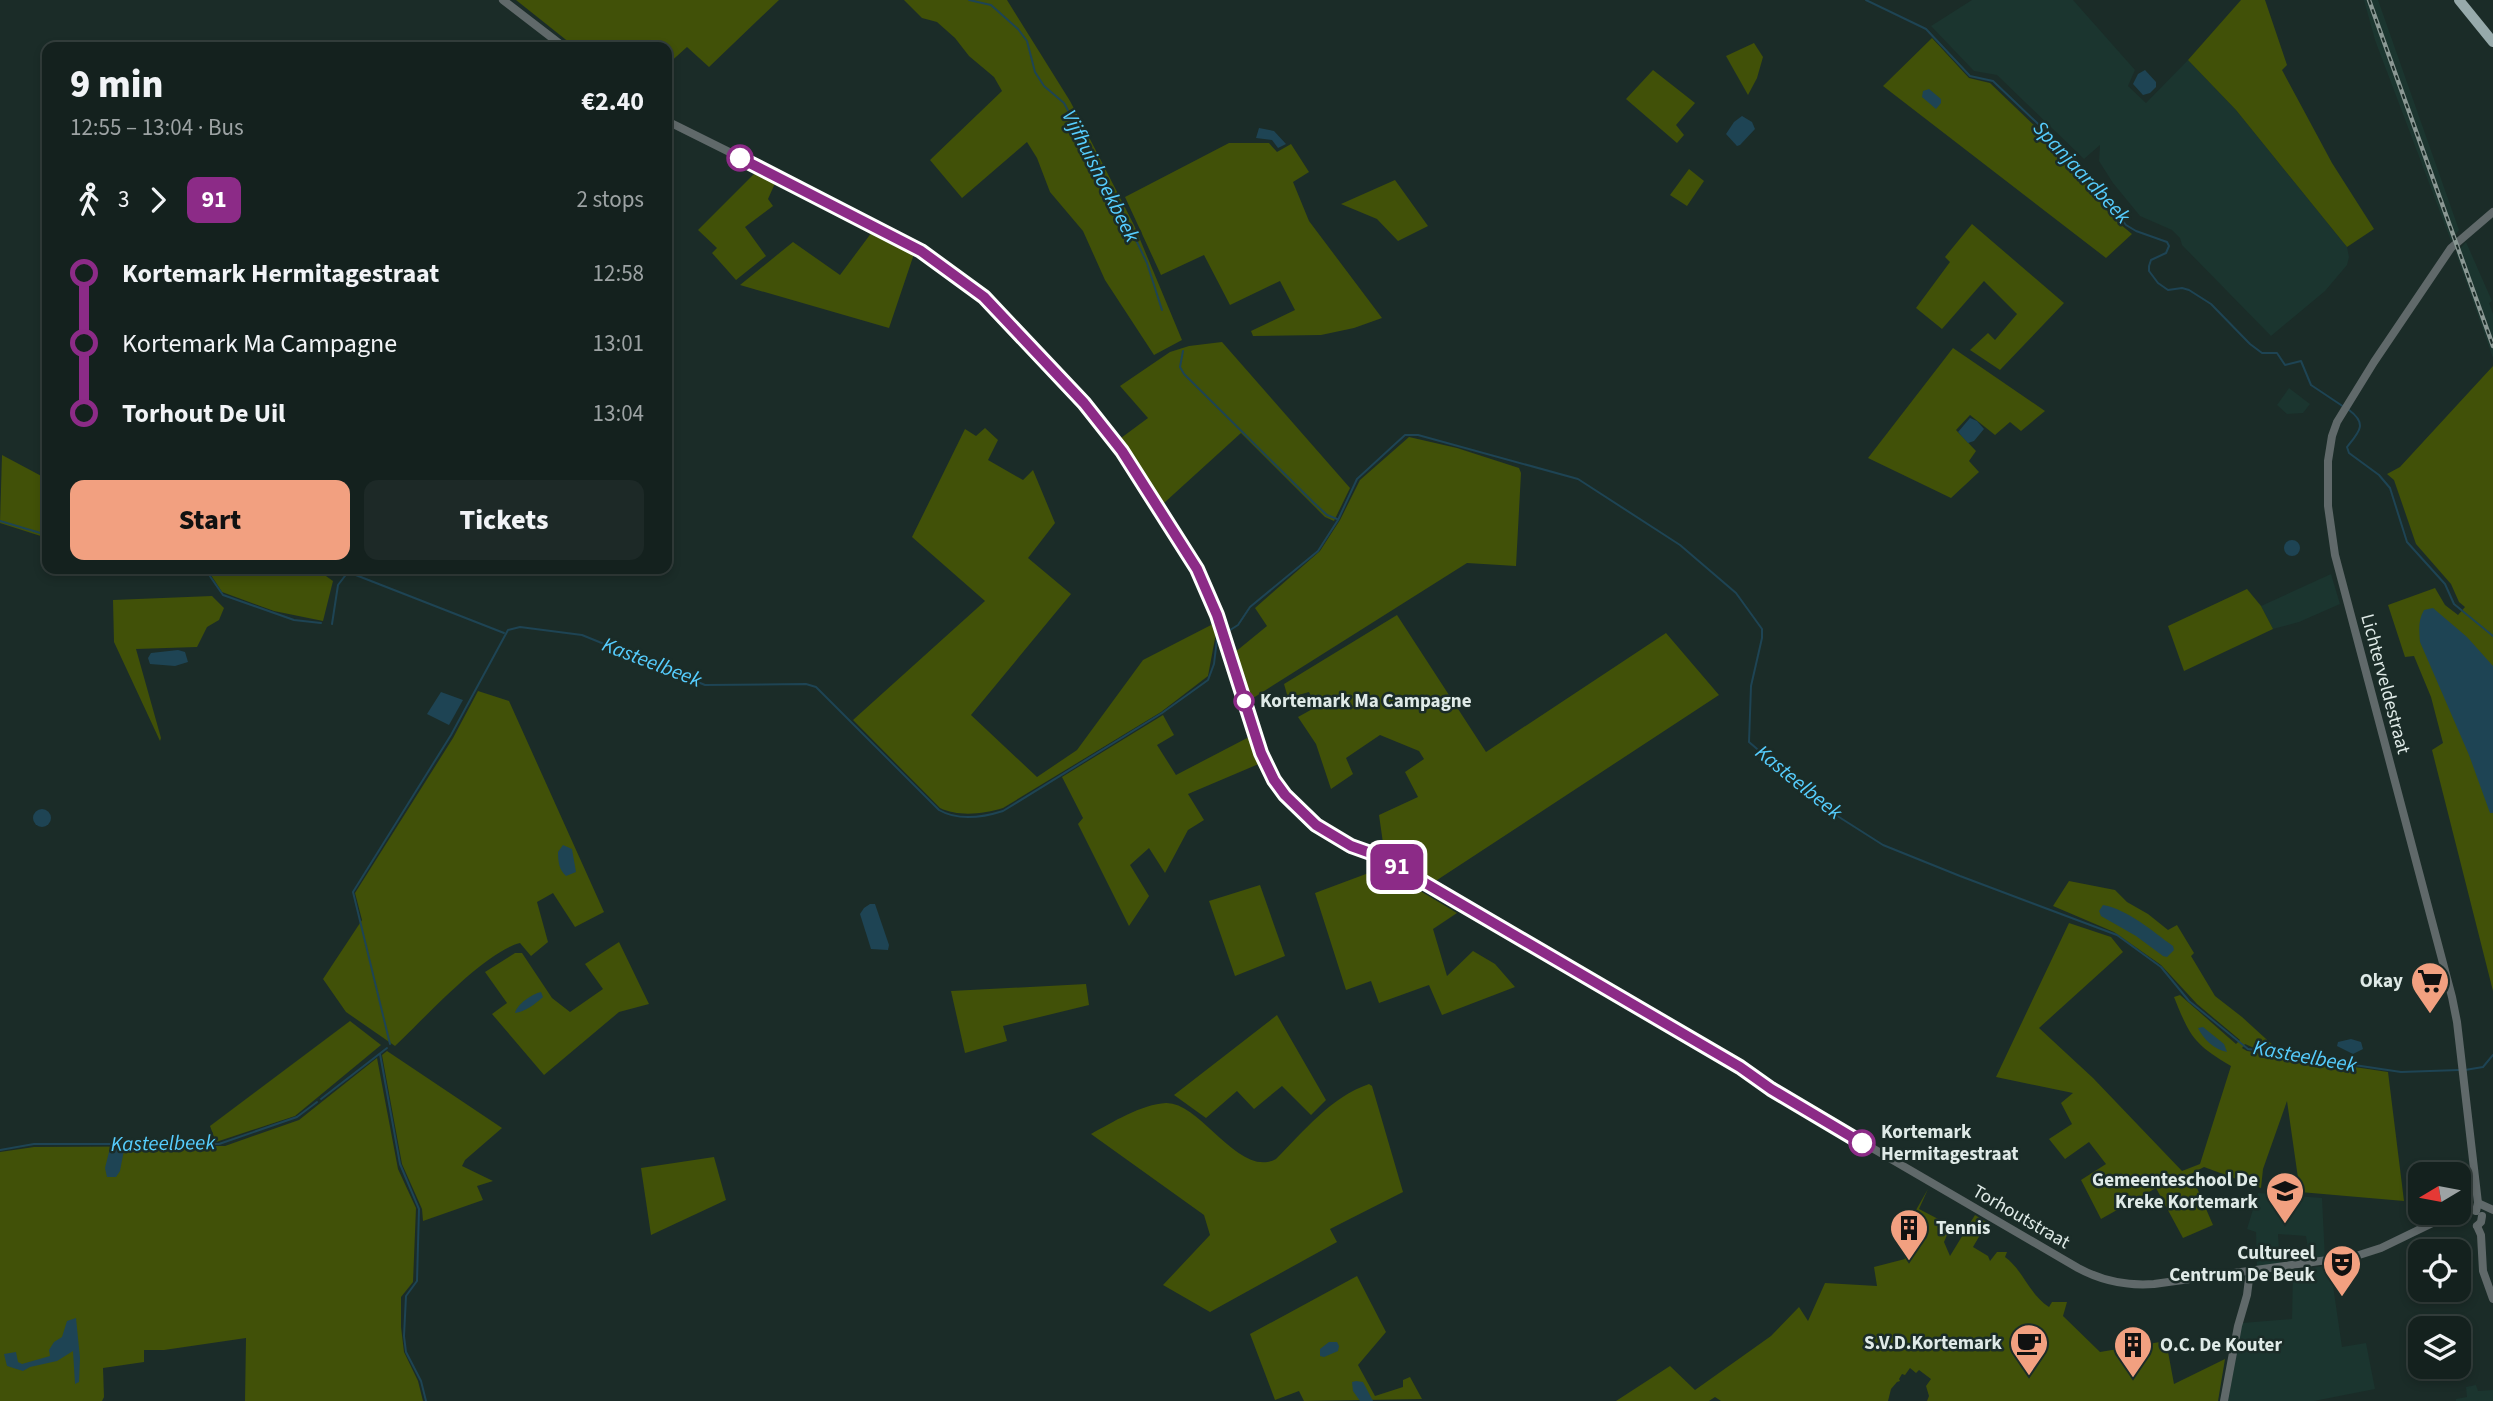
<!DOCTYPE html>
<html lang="en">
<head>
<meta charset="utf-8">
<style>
	:root { --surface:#14211e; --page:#1d2927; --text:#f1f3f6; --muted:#9da3a4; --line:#333e3c; --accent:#f2a080 }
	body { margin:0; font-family:"Source Sans 3",sans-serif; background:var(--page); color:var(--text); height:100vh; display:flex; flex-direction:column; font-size:26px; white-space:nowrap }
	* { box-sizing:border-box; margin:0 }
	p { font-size:23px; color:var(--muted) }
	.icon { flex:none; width:38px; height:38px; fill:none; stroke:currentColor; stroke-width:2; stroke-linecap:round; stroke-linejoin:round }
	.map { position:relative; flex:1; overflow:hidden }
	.details { position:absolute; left:42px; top:42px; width:630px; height:532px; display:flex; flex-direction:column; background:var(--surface); border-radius:14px; box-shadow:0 4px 10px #0003,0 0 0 2px var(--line) }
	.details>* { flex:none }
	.badge { padding:0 14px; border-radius:10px; font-size:24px; line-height:46px }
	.needle { width:46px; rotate:260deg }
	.fabs { position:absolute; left:2408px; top:1162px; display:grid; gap:14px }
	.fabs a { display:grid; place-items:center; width:63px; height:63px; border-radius:14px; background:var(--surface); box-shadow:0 4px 10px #0003,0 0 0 2px var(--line); font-size:35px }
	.map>.badge { position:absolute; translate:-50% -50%; box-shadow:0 0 0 4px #fff }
	.legs { display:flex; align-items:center; gap:10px; height:77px; padding:0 28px; font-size:23px }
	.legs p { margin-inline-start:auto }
	.head { display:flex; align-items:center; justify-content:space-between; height:119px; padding:0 28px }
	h1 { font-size:38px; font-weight:800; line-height:52px }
	.cta { display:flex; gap:14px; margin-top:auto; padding:14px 28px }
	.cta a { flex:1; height:80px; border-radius:14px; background:var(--accent); color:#111; font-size:28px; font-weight:800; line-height:80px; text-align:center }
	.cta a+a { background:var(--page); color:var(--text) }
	ul { padding:0 28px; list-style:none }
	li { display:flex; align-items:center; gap:24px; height:70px; font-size:26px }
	li i { display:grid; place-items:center; width:10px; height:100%; margin:0 9px; background:currentColor }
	li i::after { content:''; width:18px; height:18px; margin:-9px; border:5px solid; border-radius:50%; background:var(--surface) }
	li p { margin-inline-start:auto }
	li:first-child i { background:linear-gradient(#0000 50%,currentColor 0) }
	li:last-child i { background:linear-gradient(currentColor 50%,#0000 0) }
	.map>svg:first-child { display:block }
	.built { fill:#1b352f }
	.green { fill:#415108 }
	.water { fill:#1e4454 }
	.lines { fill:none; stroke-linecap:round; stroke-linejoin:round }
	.stream { stroke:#1e4454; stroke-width:2 }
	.minor { stroke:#60696a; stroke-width:8 }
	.major { stroke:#97aaab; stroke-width:10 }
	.rail-casing { stroke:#8a9894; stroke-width:4.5 }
	.rail { stroke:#1b2c28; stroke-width:2; stroke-dasharray:5; stroke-linecap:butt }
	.line-1-casing { stroke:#fff; stroke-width:16 }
	.line-1 { stroke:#8c2b87; stroke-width:10 }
	.stop-1-dot { fill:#fff; stroke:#8c2b87; stroke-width:3.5 }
	.labels { text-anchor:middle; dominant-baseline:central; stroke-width:5; stroke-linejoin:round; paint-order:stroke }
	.street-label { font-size:19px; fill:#dfeae7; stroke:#1b2c28 }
	.stop-label { font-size:19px; font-weight:bold; fill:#dfeae7; stroke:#1b2c28; text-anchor:start }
	.poi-label { font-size:19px; font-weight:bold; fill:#dfeae7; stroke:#1b2c28; text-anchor:end }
	.water-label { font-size:21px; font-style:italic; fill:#56cdfe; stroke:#1b2c28 }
</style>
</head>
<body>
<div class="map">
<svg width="2493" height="1401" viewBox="0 0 2493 1401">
	<rect width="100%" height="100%" fill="#1b2c28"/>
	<g class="built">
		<path d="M1972 0H2073L2135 70 2128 86 2146 103 2188 60 2236 110 2347 247 2349 257 2347 265 2325 291 2271 336 2182 245 2180 238 2172 230 2140 216 2113 183 2099 161 2100 145 2084 159 1997 75 1974 71 1931 26Z"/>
		<path d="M2364 0H2378L2459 230 2451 241 2375 40Z"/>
		<path d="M2466 242 2492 301 2489 303 2493 314V358L2456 253Z"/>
		<path d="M2289 388 2310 404 2303 413 2287 414 2277 405Z"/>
		<path d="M2331 574 2340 604 2299 622 2273 629 2261 606Z"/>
		<path d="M2258 1193 2322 1198 2325 1259 2310 1262 2306 1236 2278 1234 2280 1264 2257 1268 2256 1232 2247 1229Z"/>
		<path d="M2330 1265 2342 1347 2366 1343 2375 1389 2314 1401H2228L2242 1323 2292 1319 2293 1271Z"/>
		<path d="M2476 1385 2478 1391 2493 1390V1401H2456V1399L2467 1397 2466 1387Z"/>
	</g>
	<g class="green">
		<path d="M516 0H779L709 67 687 47 667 65V47H575Z"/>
		<path d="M904 0H1007L1070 101 1092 143 1134 225 1182 340 1154 355 1105 280 1083 231 1050 192 1037 158 1027 142 962 198 930 160 1002 91 994 77 969 56 955 38 937 22 922 18Z"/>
		<path d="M2241 0H2265L2287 65 2282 70 2332 163 2374 229 2347 247 2236 110 2188 60Z"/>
		<path d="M1932 38 1969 78 1990 83 2066 156 2114 219 2132 234 2106 258 1883 86Z"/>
		<path d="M1754 43 1763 57 1757 78 1748 95 1726 56Z"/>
		<path d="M1653 70 1695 103 1676 125 1684 135 1677 143 1626 99Z"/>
		<path d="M1229 143H1269L1277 152 1291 144 1309 172 1293 182 1309 221 1382 318 1354 328 1321 335 1253 336 1251 331 1295 310 1280 281 1230 305 1204 255 1161 275 1125 197Z"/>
		<path d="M1689 169 1704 181 1687 206 1670 195Z"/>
		<path d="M757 171 776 181 768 199 773 206 745 227 766 256 736 280 712 253 717 248 698 230Z"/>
		<path d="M1395 180 1428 226 1398 241 1377 219 1341 204Z"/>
		<path d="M1972 224 2064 303 2000 370 1970 350 1988 333 1995 340 2017 314 1984 281 1942 329 1916 308 1950 262 1945 257Z"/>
		<path d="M872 232 914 254 889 328 740 285 793 242 840 275Z"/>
		<path d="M1222 342 1350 488 1334 521 1325 517 1241 433 1164 503 1121 438 1148 418 1120 386 1170 352 1189 346Z"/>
		<path d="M1953 348 2045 411 2021 431 2010 422 1995 435 1970 415 1956 430 1976 451 1969 461 1979 472 1951 498 1868 458Z"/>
		<path d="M2493 366V991L2432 750 2443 743 2431 697 2414 656 2405 657 2388 605 2435 588 2445 605 2458 615 2465 607 2459 602 2451 584 2416 544 2394 480 2387 474 2400 467Z"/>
		<path d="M985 428 998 440 988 460 1023 480 1033 470 1055 523 1028 558 1071 594 971 715 1037 777 1077 750 1143 660 1213 624 1216 633 1208 676 1161 712 1003 808C984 814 958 817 940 808L853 720 985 601 912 537 965 429 976 436Z"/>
		<path d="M1409 437 1457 448 1519 468 1521 473 1516 566 1467 563 1250 700 1234 653 1267 626 1255 608 1320 551 1340 520 1360 480Z"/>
		<path d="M2 455 47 479V538L0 523Z"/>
		<path d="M207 569H316L333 581 323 621 274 611 222 592Z"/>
		<path d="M2247 589 2261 606 2273 629 2184 671 2168 626Z"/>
		<path d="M212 596 224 608 219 620 207 627 197 647 136 649 161 738 160 741 114 642 113 600Z"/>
		<path d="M1397 615 1486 752 1666 633 1719 695 1431 884 1385 857 1379 815 1418 797 1405 772 1424 759 1419 751 1380 735 1346 758 1353 774 1331 789 1316 744 1298 717 1316 707 1309 692 1288 698 1284 684Z"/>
		<path d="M478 691 509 701 604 912 575 927 553 893 537 902 548 942 531 956 520 943C484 952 424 1019 395 1046L346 1012 323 979 362 920 355 893 453 738Z"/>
		<path d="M1163 715 1174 735 1157 745 1176 775 1249 737 1261 763 1188 794 1204 820 1188 830 1165 873 1149 848 1130 865 1149 896 1129 926 1078 824 1083 818 1062 777Z"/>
		<path d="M1382 868 1457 913 1433 929 1447 976 1473 951 1495 964 1515 987 1442 1015 1429 985 1379 1003 1371 981 1346 990 1315 893Z"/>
		<path d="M2069 881 2115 890 2127 902 2148 914 2168 930 2177 925 2194 953 2191 956 2215 996 2242 1017 2277 1049 2254 1048 2245 1044 2242 1048 2247 1051 2388 1072 2404 1201 2300 1192 2287 1101 2263 1169 2261 1188 2204 1167 2191 1174 2213 1225 2183 1238 2156 1188 2101 1219 2081 1180 2106 1164 2089 1142 2065 1159 2049 1139 2072 1124 2061 1103 2073 1093 1996 1077 2069 923 2111 937 2123 952 2039 1028 2093 1078 2182 1171 2200 1164 2231 1066C2194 1044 2190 1037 2174 997L2180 995 2236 1044 2240 1040 2197 1004 2161 965 2114 932 2053 906Z"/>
		<path d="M1260 885 1285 956 1235 976 1209 901Z"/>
		<path d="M619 942 649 1004 619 1012 544 1075 492 1014 507 1003 485 972 515 953H522L552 998 570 1012 603 989 585 964Z"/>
		<path d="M1086 984 1089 1005 1003 1026 1007 1041 965 1053 951 991Z"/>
		<path d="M1277 1015 1326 1100 1311 1115 1282 1086 1254 1109 1237 1091 1206 1118 1174 1095Z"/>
		<path d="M350 1021 381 1045 295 1116 216 1142 210 1126Z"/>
		<path d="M387 1051 502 1128 465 1160 462 1166 493 1181 477 1186 483 1200 423 1221 422 1209 402 1164 382 1055Z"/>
		<path d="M377 1058 398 1169 416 1208 413 1282 401 1297V1327L404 1352 418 1381 423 1401H245L246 1338 164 1350H144V1362L103 1368 104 1397 102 1401H0V1152L34 1147 225 1146 299 1120Z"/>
		<path d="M1369 1084 1372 1086 1403 1192 1330 1229 1337 1242 1210 1312 1163 1285 1210 1235 1204 1215 1091 1134C1111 1123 1142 1104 1166 1103 1201 1102 1239 1179 1276 1159 1304 1131 1331 1097 1369 1084Z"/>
		<path d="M714 1157 726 1200 651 1235 641 1168Z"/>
		<path d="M1928 1189 1919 1209 1940 1220 1947 1235 1944 1242 1950 1256 1975 1215 1991 1225 1980 1235 1973 1247 1988 1256 1990 1261 1997 1252H2007L2005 1257C2023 1270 2029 1294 2049 1307L2052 1302H2067L2063 1316 2100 1352 2166 1341 2174 1384 2225 1359 2218 1401H1927L1929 1396 1926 1386 1931 1379 1919 1370 1916 1373 1910 1368 1905 1375 1902 1374 1899 1379 1900 1381 1897 1382 1891 1389 1888 1401H1721L1715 1397 1709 1401H1616L1670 1366 1695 1390 1771 1336 1799 1307 1808 1321 1825 1283 1877 1286 1874 1267 1905 1259 1898 1227 1908 1224Z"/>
		<path d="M1357 1276 1386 1332 1358 1365 1375 1396 1403 1387V1380L1410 1377 1422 1399 1304 1401 1299 1391 1275 1400 1250 1334Z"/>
	</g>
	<g class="water">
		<path d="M2145 70 2156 82V87L2150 93 2143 95 2133 84 2138 74Z"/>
		<path d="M1929 89 1941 99V103L1936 109 1922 97 1923 91Z"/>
		<path d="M1742 116 1752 122 1755 129 1740 145 1737 146 1726 134 1734 122Z"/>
		<path d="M1259 128 1274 131 1286 144 1278 148 1272 140 1256 138Z"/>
		<path d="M1970 418 1977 421 1984 429 1974 441 1968 443 1958 432Z"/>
		<circle cx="2292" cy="548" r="8"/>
		<path d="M2433 608 2467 637 2493 666V813H2490L2469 755 2420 642C2419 630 2418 620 2424 610Z"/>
		<path d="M178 650 185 652 188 662 175 666 150 664 148 658 151 653Z"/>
		<path d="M441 692 463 700 449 725 427 714Z"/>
		<circle cx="42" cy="818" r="9"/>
		<path d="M563 845 572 849 576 872 566 876C559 870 558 861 558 852Z"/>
		<path d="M870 904H875L889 945 888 950 871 949 860 914 864 908Z"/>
		<path d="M2103 905C2129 910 2152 931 2173 946L2174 950 2167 957 2163 956 2136 936 2101 916 2099 911Z"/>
		<path d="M541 992 543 997C535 1004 525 1012 515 1013 517 1004 532 994 541 992Z"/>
		<path d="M2203 1027 2224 1044 2227 1052C2215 1050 2203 1039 2198 1028Z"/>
		<path d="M2351 1039 2361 1042 2363 1049 2353 1054 2337 1046 2338 1042Z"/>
		<path d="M110 1148 124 1150 120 1171 116 1177H107L105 1168Z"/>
		<path d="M76 1318 80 1358 79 1382 75 1384 73 1351 57 1361 30 1367 23 1371 7 1366 4 1354 16 1352 18 1362 22 1364 50 1356 49 1350 54 1342 62 1337 67 1321Z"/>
		<path d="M1329 1342H1337L1339 1346 1338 1351 1324 1357 1320 1356V1349Z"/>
		<path d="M1356 1381 1363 1382 1373 1401H1360L1353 1391 1352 1382Z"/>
	</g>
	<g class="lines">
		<g class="stream">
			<path d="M969 0 991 5 1018 29 1027 41 1035 72 1044 86 1064 103 1124 215 1147 263 1162 310"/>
			<path d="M1866 0 1926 29 1970 76 1993 81 2076 160 2126 225 2136 231 2167 242 2169 246 2166 253 2151 260 2149 266V271L2158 283 2168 290 2182 288 2189 290 2211 304 2250 344 2262 353H2277L2285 365 2301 361 2311 385 2344 407"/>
			<path d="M1183 351 1180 367 1184 374 1313 502 1327 515 1337 519"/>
			<path d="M2349 410C2368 424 2359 432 2347 447L2349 453 2379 475 2390 488 2407 542 2445 584 2454 604 2493 636"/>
			<path d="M0 521 47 535"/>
			<path d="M205 569 223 595 294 620 321 623"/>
			<path d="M332 624 338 585 348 572 504 633"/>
			<path d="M1227 632 1238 625 1250 607 1318 551 1338 520 1357 479 1405 435H1418L1578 479 1680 545 1736 593 1762 629V638L1751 686 1749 742 1828 810 1883 845 1960 876 2117 935 2161 967 2189 1001 2248 1049 2401 1072 2459 1070"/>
			<path d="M390 1044 353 892 451 735 508 630 520 627 582 635 705 685 806 684 816 687 939 810C958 821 984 817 1003 811L1162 713 1208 680 1214 664 1217 639"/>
			<path d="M380 1054 400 1164 419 1209 417 1281 406 1296 404 1336 406 1352 421 1381 426 1401"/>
			<path d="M2465 1070 2483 1067 2493 1055"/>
			<path d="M321 1099 387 1048"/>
			<path d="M0 1150 34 1144H219L297 1117 317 1102"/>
		</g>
		<g class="minor">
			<path d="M503 0 564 47"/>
			<path d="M667 121 832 203 921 251 984 297 1084 403 1122 451 1197 569 1217 616 1261 753 1285 795 1316 825 1351 846 1379 856 1740 1067 1771 1089 2078 1268C2102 1281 2127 1286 2154 1284L2356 1256 2381 1248 2445 1217 2454 1215 2466 1217"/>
			<path d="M2478 1203 2493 1210"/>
			<path d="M2476 1211 2478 1203 2457 1022 2452 997 2335 555 2328 506V461L2332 436 2337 422 2374 362 2451 248 2493 212"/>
			<path d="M2477 1226 2481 1235 2483 1271 2493 1299"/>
			<path d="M2477 1226 2481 1222 2482 1216"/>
			<path d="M2224 1401 2238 1326 2247 1295 2250 1271"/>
		</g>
		<path class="major" d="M2459 0 2493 42"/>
		<defs>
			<path id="rail" d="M2369 0 2493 346"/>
		</defs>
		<use href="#rail" class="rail-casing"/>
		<use href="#rail" class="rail"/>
	</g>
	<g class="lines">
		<defs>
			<path id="line-1" d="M740 158 921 251 984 297 1084 403 1122 451 1197 569 1217 615 1261 753 1274 780 1285 795 1316 825 1351 846 1379 856 1740 1067 1771 1089 1862 1143"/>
		</defs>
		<use href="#line-1" class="line-1-casing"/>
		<use href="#line-1" class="line-1"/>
	</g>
	<defs>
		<symbol id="supermarket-pin" viewBox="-11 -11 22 30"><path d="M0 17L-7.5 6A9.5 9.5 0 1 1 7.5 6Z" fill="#f2a080" stroke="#1b2c28"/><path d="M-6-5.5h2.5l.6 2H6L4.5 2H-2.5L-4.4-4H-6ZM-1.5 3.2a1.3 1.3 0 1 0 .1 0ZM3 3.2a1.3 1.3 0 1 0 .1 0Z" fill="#111"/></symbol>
		<symbol id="school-pin" viewBox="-11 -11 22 30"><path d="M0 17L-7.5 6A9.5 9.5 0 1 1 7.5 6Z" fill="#f2a080" stroke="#1b2c28"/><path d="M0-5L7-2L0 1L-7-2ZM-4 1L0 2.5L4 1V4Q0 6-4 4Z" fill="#111"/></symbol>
		<symbol id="building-pin" viewBox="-11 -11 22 30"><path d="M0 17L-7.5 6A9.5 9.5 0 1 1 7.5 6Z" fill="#f2a080" stroke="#1b2c28"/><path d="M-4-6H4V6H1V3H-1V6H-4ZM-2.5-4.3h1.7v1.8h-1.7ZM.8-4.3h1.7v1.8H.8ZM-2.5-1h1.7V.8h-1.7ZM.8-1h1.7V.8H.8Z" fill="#111"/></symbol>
		<symbol id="theatre-pin" viewBox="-11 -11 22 30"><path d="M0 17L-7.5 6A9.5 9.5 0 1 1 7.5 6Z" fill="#f2a080" stroke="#1b2c28"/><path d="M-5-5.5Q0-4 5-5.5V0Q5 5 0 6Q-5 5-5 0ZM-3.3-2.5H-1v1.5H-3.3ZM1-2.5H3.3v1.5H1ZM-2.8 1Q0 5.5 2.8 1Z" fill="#111"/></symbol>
		<symbol id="cafe-pin" viewBox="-11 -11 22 30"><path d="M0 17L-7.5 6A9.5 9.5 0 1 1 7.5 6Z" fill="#f2a080" stroke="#1b2c28"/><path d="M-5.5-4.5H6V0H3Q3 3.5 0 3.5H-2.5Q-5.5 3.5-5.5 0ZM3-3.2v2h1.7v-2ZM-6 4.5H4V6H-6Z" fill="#111"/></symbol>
	</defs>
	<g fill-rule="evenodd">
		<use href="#supermarket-pin" x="2408" y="959" width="44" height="60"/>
		<use href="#school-pin" x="2263" y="1169" width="44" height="60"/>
		<use href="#building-pin" x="1887" y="1206" width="44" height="60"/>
		<use href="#theatre-pin" x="2320" y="1242" width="44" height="60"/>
		<use href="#cafe-pin" x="2007" y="1321" width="44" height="60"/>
		<use href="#building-pin" x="2111" y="1323" width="44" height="60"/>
	</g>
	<g class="stop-1-dot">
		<circle cx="740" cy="158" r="12"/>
		<circle cx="1244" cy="701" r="9"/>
		<circle cx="1862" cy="1143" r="12"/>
	</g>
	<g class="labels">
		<g class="street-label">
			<text transform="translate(2385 684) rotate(75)">Lichterveldestraat</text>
			<text transform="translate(2021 1217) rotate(30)">Torhoutstraat</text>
		</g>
		<g class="stop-label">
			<text x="1260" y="701">Kortemark Ma Campagne</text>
			<text x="1881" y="1132">Kortemark<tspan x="1881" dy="22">Hermitagestraat</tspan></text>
		</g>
		<g class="poi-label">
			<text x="2403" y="981">Okay</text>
			<text x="2258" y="1180">Gemeenteschool De<tspan x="2258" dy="22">Kreke Kortemark</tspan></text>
			<text x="1936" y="1228" text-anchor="start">Tennis</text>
			<text x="2315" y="1253">Cultureel<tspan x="2315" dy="22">Centrum De Beuk</tspan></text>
			<text x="2002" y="1343">S.V.D.Kortemark</text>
			<text x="2160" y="1345" text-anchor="start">O.C. De Kouter</text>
		</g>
		<g class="water-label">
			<text transform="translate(2082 172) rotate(47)">Spanjaardbeek</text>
			<text transform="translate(1101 176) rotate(63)">Vijfhuishoekbeek</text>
			<text transform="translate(652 662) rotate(21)">Kasteelbeek</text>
			<text transform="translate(1799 782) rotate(39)">Kasteelbeek</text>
			<text transform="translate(2305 1056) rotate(10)">Kasteelbeek</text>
			<text transform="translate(163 1143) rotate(-1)">Kasteelbeek</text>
		</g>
	</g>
</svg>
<div class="fabs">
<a><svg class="needle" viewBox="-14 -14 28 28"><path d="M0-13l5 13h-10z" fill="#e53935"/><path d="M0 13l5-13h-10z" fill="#9da3a4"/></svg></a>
<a><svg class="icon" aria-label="locate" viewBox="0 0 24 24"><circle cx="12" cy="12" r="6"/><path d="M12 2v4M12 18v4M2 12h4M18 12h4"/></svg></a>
<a><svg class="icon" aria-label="layers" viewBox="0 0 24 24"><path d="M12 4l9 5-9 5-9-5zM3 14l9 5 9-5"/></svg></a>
</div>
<b class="badge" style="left:1397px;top:867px;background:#8c2b87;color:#fff">91</b>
<section class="details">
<div class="head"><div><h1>9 min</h1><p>12:55 – 13:04 · Bus</p></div><b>€2.40</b></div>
<div class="legs"><svg class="icon" aria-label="walk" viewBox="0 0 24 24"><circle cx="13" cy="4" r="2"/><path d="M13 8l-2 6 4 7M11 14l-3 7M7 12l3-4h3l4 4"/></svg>3<svg class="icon" aria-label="forward" viewBox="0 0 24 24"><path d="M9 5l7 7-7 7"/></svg><b class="badge" style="background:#8c2b87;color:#fff">91</b><p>2 stops</p></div>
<ul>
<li><i style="color:#8c2b87"></i><b>Kortemark Hermitagestraat</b><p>12:58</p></li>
<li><i style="color:#8c2b87"></i><span>Kortemark Ma Campagne</span><p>13:01</p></li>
<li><i style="color:#8c2b87"></i><b>Torhout De Uil</b><p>13:04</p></li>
</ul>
<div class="cta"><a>Start</a><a>Tickets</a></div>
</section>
</div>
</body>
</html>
